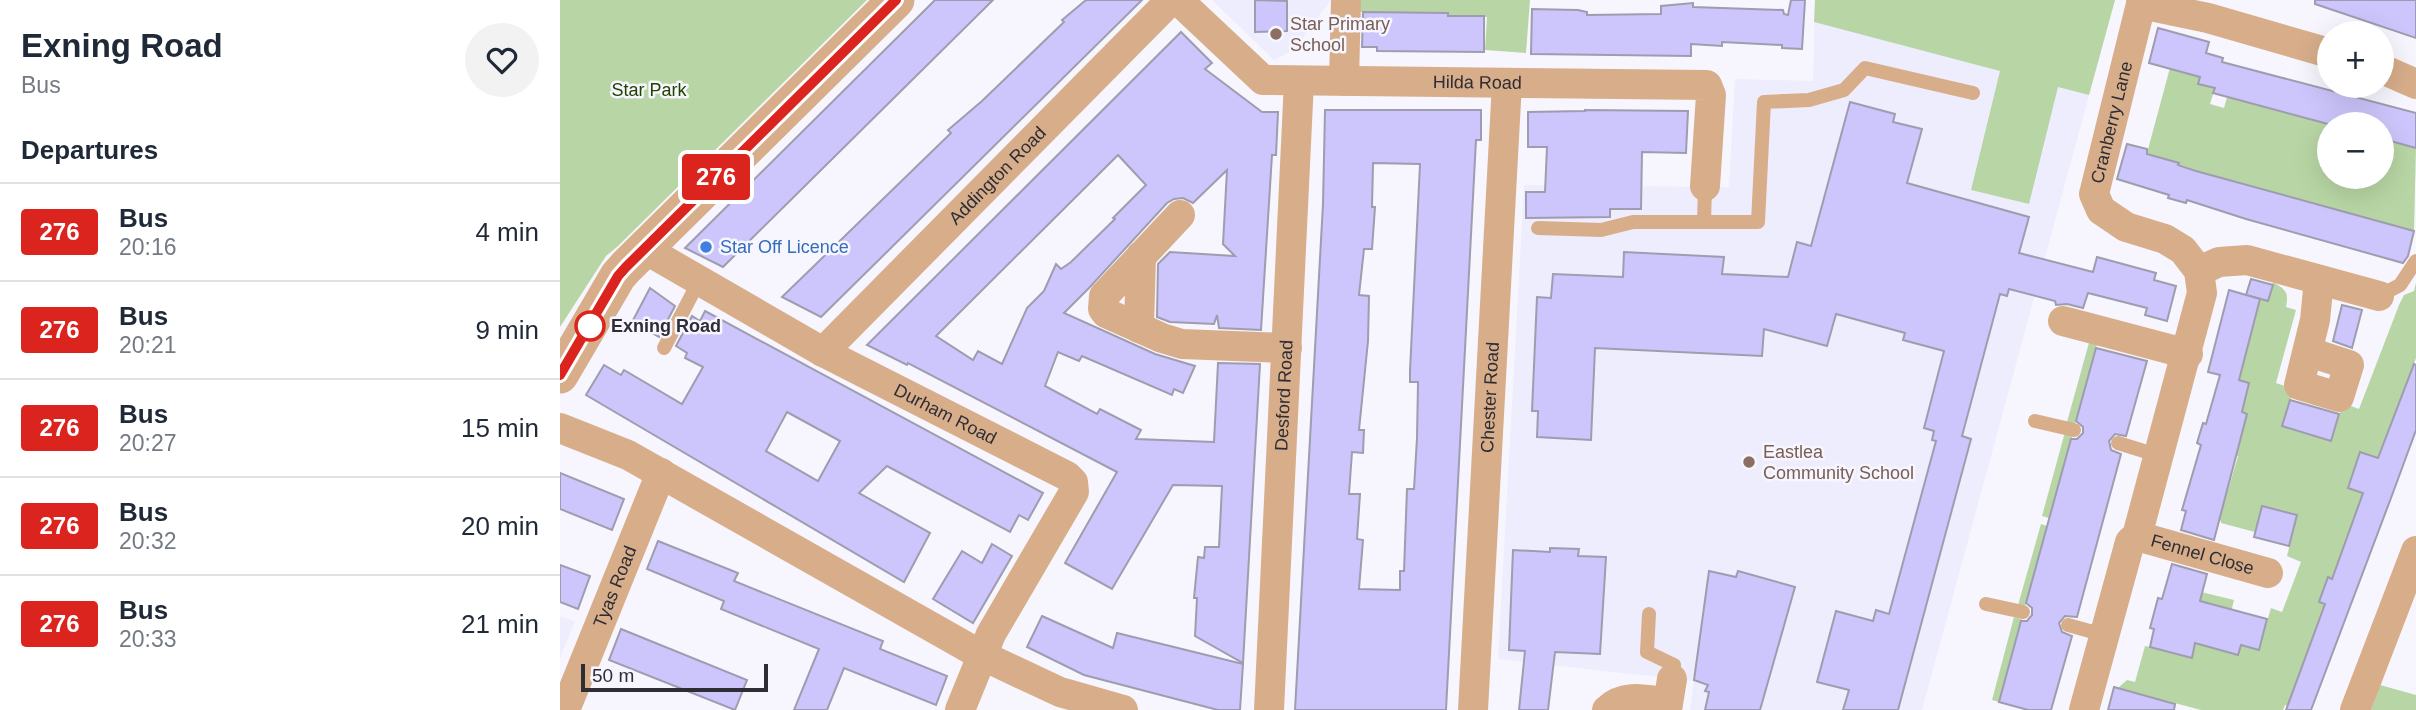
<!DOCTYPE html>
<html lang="en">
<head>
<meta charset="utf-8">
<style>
	:root { --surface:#fff; --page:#f2f2f3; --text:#1f2937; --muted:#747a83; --line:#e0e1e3 }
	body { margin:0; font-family:Helvetica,sans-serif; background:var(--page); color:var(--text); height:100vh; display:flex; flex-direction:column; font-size:26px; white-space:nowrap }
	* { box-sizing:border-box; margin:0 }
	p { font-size:23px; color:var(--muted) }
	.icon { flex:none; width:38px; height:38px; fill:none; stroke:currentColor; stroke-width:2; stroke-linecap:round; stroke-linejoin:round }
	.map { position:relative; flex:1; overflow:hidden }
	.sheet { display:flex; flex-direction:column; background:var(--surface); width:560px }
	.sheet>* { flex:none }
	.badge { padding:0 14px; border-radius:5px; font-size:24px; line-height:46px }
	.controls { position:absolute; left:1757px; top:21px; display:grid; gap:14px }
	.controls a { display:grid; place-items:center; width:77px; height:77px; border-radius:50%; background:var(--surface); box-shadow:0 7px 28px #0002; font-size:35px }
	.scale { position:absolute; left:21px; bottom:18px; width:187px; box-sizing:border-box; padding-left:7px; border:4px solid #2e2d35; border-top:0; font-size:19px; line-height:24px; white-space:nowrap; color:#2e2d35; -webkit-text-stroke:5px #f7f6fe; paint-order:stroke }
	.map>.badge { position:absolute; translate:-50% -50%; box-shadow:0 0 0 4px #fff }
	h2 { padding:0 21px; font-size:26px; line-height:63px }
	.round { display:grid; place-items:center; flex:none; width:74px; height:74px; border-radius:37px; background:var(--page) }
	.head { display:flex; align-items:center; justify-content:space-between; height:119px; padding:0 21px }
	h1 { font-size:33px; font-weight:700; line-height:52px }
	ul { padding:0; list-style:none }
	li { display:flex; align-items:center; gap:21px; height:98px; padding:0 21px; border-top:2px solid var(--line) }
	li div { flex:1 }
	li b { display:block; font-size:26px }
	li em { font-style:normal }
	li .badge { min-width:77px; font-weight:700; text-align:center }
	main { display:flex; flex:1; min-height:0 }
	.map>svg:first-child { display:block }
	.built { fill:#eeedfd }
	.green { fill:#b8d6a5 }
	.building { fill:#ccc6fc; stroke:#9e9cae; stroke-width:2; fill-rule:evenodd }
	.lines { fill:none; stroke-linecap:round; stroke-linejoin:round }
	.service { stroke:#d8ae8a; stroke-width:14 }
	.minor { stroke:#d8ae8a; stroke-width:30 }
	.tertiary { stroke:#d8ae8a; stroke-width:37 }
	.line-casing { stroke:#fff; stroke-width:16 }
	.line { stroke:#dc241f; stroke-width:10 }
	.education-dot { fill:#8d6e63; stroke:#f7f6fe; stroke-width:2.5 }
	.shop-dot { fill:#3f7fe0; stroke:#f7f6fe; stroke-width:2.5 }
	.stop-dot { fill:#fff; stroke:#dc241f; stroke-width:3.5 }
	.labels { text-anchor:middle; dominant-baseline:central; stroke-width:5; stroke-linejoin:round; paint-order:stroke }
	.education-label { font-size:18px; fill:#785e54; stroke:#f7f6fe; text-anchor:start }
	.street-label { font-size:18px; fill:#2e2d35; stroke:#f7f6fe }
	.park-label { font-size:18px; fill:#204300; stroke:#f7f6fe }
	.shop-label { font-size:18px; fill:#366cbe; stroke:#f7f6fe; text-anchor:start }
	.stop-label { font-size:18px; font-weight:bold; fill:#2e2d35; stroke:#f7f6fe; text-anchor:start }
</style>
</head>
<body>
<main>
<section class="sheet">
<div class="head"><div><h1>Exning Road</h1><p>Bus</p></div><a class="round"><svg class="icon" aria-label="heart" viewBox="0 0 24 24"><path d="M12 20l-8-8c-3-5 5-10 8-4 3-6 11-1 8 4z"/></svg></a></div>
<h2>Departures</h2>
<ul>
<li><span class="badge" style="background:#dc241f;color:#fff">276</span><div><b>Bus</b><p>20:16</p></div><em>4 min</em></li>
<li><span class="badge" style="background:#dc241f;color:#fff">276</span><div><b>Bus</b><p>20:21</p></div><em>9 min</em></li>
<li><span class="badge" style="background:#dc241f;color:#fff">276</span><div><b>Bus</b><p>20:27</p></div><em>15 min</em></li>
<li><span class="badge" style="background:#dc241f;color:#fff">276</span><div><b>Bus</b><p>20:32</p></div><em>20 min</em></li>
<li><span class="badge" style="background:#dc241f;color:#fff">276</span><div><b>Bus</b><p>20:33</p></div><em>21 min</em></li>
</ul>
</section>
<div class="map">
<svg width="1856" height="710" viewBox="0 0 1856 710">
	<rect width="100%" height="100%" fill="#f7f6fe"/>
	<g class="built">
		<path d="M652 0H771L742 39 729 52 714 60Z"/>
		<path d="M1255 0H1555L1362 710H1130L1134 681 938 659 964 185 1169 187 1175 79 1253 81Z"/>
		<path d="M0 616 15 622 0 658Z"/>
	</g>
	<g class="green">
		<path d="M0 0H307L57 247 46 256 0 327Z"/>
		<path d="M799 0H970L966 53 925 50 927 17 888 16V13L818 15 817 12H799Z"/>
		<path d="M1255 0H1555L1529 95 1498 87 1469 204 1411 190 1440 71 1254 22Z"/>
		<path d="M1611 64 1641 72 1638 84 1655 88 1650 104 1664 108 1667 97 1769 124V177H1822V135L1856 148 1854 231 1645 174H1635L1636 170 1587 153Z"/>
		<path d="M1713 282C1726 290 1729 292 1726 307L1736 310 1716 383 1734 389 1722 426 1771 441 1783 403 1799 409 1839 305 1844 295 1854 291 1856 283V358L1834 418 1856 427 1854 435 1830 426 1818 458 1800 452 1788 487 1811 496 1779 563 1803 572 1802 577 1779 569 1774 579 1768 577 1759 602 1765 604 1730 699 1741 710 1725 705 1723 710H1641L1558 688 1567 680 1575 682 1585 646 1632 657 1636 640 1637 591 1674 600 1662 650 1678 655 1681 645 1699 649 1711 608 1722 612 1741 562 1727 556 1737 515 1702 506 1695 532 1661 523V521L1653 519 1662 489 1668 490 1678 456 1653 448 1682 433 1687 414 1682 412 1689 383 1679 380 1700 299 1708 301Z"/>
		<path d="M1530 339 1538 341 1515 424 1507 422Z"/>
		<path d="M1505 432 1513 434 1489 518 1482 516Z"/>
		<path d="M1481 524 1487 526 1465 607 1458 605Z"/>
		<path d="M1454 617 1462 619 1439 702 1432 700Z"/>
		<path d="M1820 685 1856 695V710H1811Z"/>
	</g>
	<g class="building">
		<path d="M375 0H433L163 267 125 248Z"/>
		<path d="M526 0H582L261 317 222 297 391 133 388 130 422 101 504 22 502 20Z"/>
		<path d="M695 0 727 1V31L695 32Z"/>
		<path d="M1231 0H1245L1242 49 1222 48V45L1162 42V46L1131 44V56L971 54 972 9 1018 10 1027 12V15L1101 14V6L1133 3V7L1223 10 1224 14 1228 15Z"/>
		<path d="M1755 0H1856V38L1755 4Z"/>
		<path d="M803 12 888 13V16H924V52L817 51V47H802Z"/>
		<path d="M1598 28 1649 42 1646 53 1663 58 1662 62 1856 113V148L1827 140 1828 136 1822 135V124H1768L1653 93 1655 88 1638 84 1640 77 1589 63Z"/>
		<path d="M621 32 652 63 645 69 702 112H718L716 155H712L701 330 659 328 657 315 654 324 610 322 597 317 598 264 610 252 675 256 663 244 667 170 633 203 623 198 614 199 607 203 529 288 504 313 595 354 635 366 623 393 614 389 612 395 522 356 519 361 498 352 485 386 537 414 540 409 581 430 576 439 654 442 658 363 700 364 683 663 635 636 637 598H634L638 557 644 558 645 547H659L662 486 613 485 552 589 505 563 557 472 348 363 347 365 307 345ZM558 155 586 185 553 218 555 219 511 262 501 269 496 264 484 291 467 308 442 364 418 351 413 360 376 336Z"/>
		<path d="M1290 102 1335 114 1333 122 1362 129 1347 183 1469 217 1459 253 1533 272 1537 257 1596 273 1594 280 1616 286 1607 321 1585 315 1587 308 1528 293 1523 308 1507 304 1496 305 1495 301 1449 289 1447 296 1440 294 1402 436 1411 439 1338 710H1283L1289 690 1257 682 1276 611 1313 621 1316 610 1329 614 1376 441 1372 440 1374 431 1364 428 1384 351 1343 340 1345 333 1276 314 1267 346 1204 329 1202 356 1035 348 1031 440 977 437 978 411H972L977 297 991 298 993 274 1063 277 1064 252 1164 257 1162 274 1228 277 1237 242 1251 246Z"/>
		<path d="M765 110H921V140H916L886 710H735L763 204ZM813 163 860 164 850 371V382H858L857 438 854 489H847L844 571H840V590L799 589 803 540 797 539 800 494H789L792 452 803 453 804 430H799L808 341 809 296 799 295 804 249H812L815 207H812Z"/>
		<path d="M1025 110 1128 111 1126 153 1082 152 1081 209H1050V217L966 218V192H985L987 147H968V112L1025 111Z"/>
		<path d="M1567 144 1587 149V154L1619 163 1618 165 1636 171 1854 231 1848 256 1843 263 1686 219 1627 200 1626 203 1608 198 1609 195 1557 179Z"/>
		<path d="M1691 279 1713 285 1708 301 1686 295Z"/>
		<path d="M90 288 115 306 99 337 72 322Z"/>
		<path d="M1669 290 1700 299 1679 380 1689 383 1682 412 1687 414 1654 540 1621 530 1626 511 1622 510 1641 445 1637 443 1643 423 1646 424 1660 375 1648 372Z"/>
		<path d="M1782 305 1802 310 1792 348 1773 341Z"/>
		<path d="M145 311 483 493 468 520 459 515 450 532 327 466 299 493 370 533 344 582 26 395 44 365 61 375 64 370 122 404 143 367 125 358 127 353 116 346 132 316 140 321ZM227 412 280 441 258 481 206 451Z"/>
		<path d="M1536 348 1587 361 1566 436 1555 434 1549 441 1551 450 1561 454 1517 617 1505 616 1499 623 1502 632 1512 636 1491 710H1468L1439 702 1461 621H1467L1472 615V608L1466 603 1511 439H1517L1523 433V427L1516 421Z"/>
		<path d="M1854 364 1856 365V430L1831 498 1751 710H1726L1765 604 1759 602 1768 577 1772 579 1803 493 1788 488 1800 452 1818 458Z"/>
		<path d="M1730 400 1779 414 1771 441 1722 426Z"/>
		<path d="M0 473 64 499 52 530 0 509Z"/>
		<path d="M1702 506 1737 515 1729 546 1694 537Z"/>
		<path d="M98 541 178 573 174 581 323 641 320 649 387 676 376 705 284 668 267 710H234L259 649 161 609 164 601 87 569Z"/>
		<path d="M432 544 452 556 413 623 373 599 402 551 422 563Z"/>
		<path d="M990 548 1019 549 1018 556 1046 557 1040 654 995 652 988 710H959L965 651 949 650 953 550 990 552Z"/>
		<path d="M1612 564 1647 574 1640 601 1707 619 1699 650 1681 645 1678 655 1635 643 1632 658 1590 647 1594 629 1590 628 1598 598 1602 599Z"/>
		<path d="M0 565 30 576 18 609 0 602Z"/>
		<path d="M1149 571 1176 577 1178 571 1235 587 1200 710H1145L1149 692 1145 691 1148 685 1134 680Z"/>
		<path d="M482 616 553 648 557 633 683 664 680 710H658L524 675 467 647Z"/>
		<path d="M61 629 187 680 175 710 49 660Z"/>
		<path d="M1554 687 1615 704 1614 710H1548Z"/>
	</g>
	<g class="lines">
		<g class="service">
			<path d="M1144 222 1145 186"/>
			<path d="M978 228 1041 230 1073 222H1198L1204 102 1249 100 1284 90 1305 68 1413 93"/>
			<path d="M1819 296 1840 285 1856 261"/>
			<path d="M104 348 139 281"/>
			<path d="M1475 421 1514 430"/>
			<path d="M1558 443 1600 456"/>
			<path d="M1426 604 1463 612"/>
			<path d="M1089 614 1087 652 1114 665 1112 679"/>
			<path d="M1508 625 1544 635"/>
		</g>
		<g class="minor">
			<path id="s1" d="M618 0 703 80 1147 85 1151 95 1145 186"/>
			<path d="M1581 4 1648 18 1769 53"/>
			<path d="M1822 69 1856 84"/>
			<path d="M784 81 786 0"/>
			<path d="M620 215 544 296 543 309 546 313 602 338 622 344 727 348"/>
			<path id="s2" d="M83 248 263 352 507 476 513 482 514 492 431 634 400 710"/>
			<path d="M1639 271 1659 262 1687 260 1819 296"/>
			<path d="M1503 321 1628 354"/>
			<path d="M579 328 581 256"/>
			<path id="s3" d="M263 352 611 0"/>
			<path d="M1749 352 1789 365 1779 397 1739 385 1755 320 1759 280"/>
			<path d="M0 428 68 455 421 655 500 692 563 710"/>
			<path id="s4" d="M1577 536 1708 573"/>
			<path id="s5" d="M5 710 101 473"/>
			<path id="s6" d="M709 710 739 81"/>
			<path id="s7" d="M913 710 947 83"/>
			<path d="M1047 710C1064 693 1087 700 1108 703"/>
			<path d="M1107 710 1112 679"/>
			<path id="s8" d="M1524 710 1570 542 1577 536 1642 293 1639 271 1623 250 1605 239 1566 227 1541 210 1534 194 1582 0"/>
			<path d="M1795 710 1856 551"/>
		</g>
		<path class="tertiary" d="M0 375 58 276 66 267 336 0"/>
	</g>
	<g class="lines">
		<defs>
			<path id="line" d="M0 375 58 276 66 267 336 0"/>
		</defs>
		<use href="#line" class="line-casing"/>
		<use href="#line" class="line"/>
	</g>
	<g class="education-dot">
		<circle cx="716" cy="34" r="7"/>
		<circle cx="1189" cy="462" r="7"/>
	</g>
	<circle class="shop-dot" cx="146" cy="247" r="7"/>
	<circle class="stop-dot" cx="30" cy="326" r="14"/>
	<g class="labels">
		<g class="education-label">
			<text x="730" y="24">Star Primary<tspan x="730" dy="21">School</tspan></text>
			<text x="1203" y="452">Eastlea<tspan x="1203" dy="21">Community School</tspan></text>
		</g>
		<g class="street-label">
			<text stroke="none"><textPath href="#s1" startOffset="331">Hilda Road</textPath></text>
			<text stroke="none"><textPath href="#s8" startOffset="667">Cranberry Lane</textPath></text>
			<text stroke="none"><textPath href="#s3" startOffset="248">Addington Road</textPath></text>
			<text stroke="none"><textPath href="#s6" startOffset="315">Desford Road</textPath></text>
			<text stroke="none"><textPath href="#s7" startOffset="313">Chester Road</textPath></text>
			<text stroke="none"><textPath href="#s2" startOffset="345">Durham Road</textPath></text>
			<text stroke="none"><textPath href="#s4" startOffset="68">Fennel Close</textPath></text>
			<text stroke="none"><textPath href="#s5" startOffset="133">Tyas Road</textPath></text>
		</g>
		<g class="park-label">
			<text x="89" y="90">Star Park</text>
		</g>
		<g class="shop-label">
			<text x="160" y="247">Star Off Licence</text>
		</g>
		<g class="stop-label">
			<text x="51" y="326">Exning Road</text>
		</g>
	</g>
</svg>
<div class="controls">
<a>+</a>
<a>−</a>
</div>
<div class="scale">50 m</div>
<b class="badge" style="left:156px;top:177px;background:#dc241f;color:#fff">276</b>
</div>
</main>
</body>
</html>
